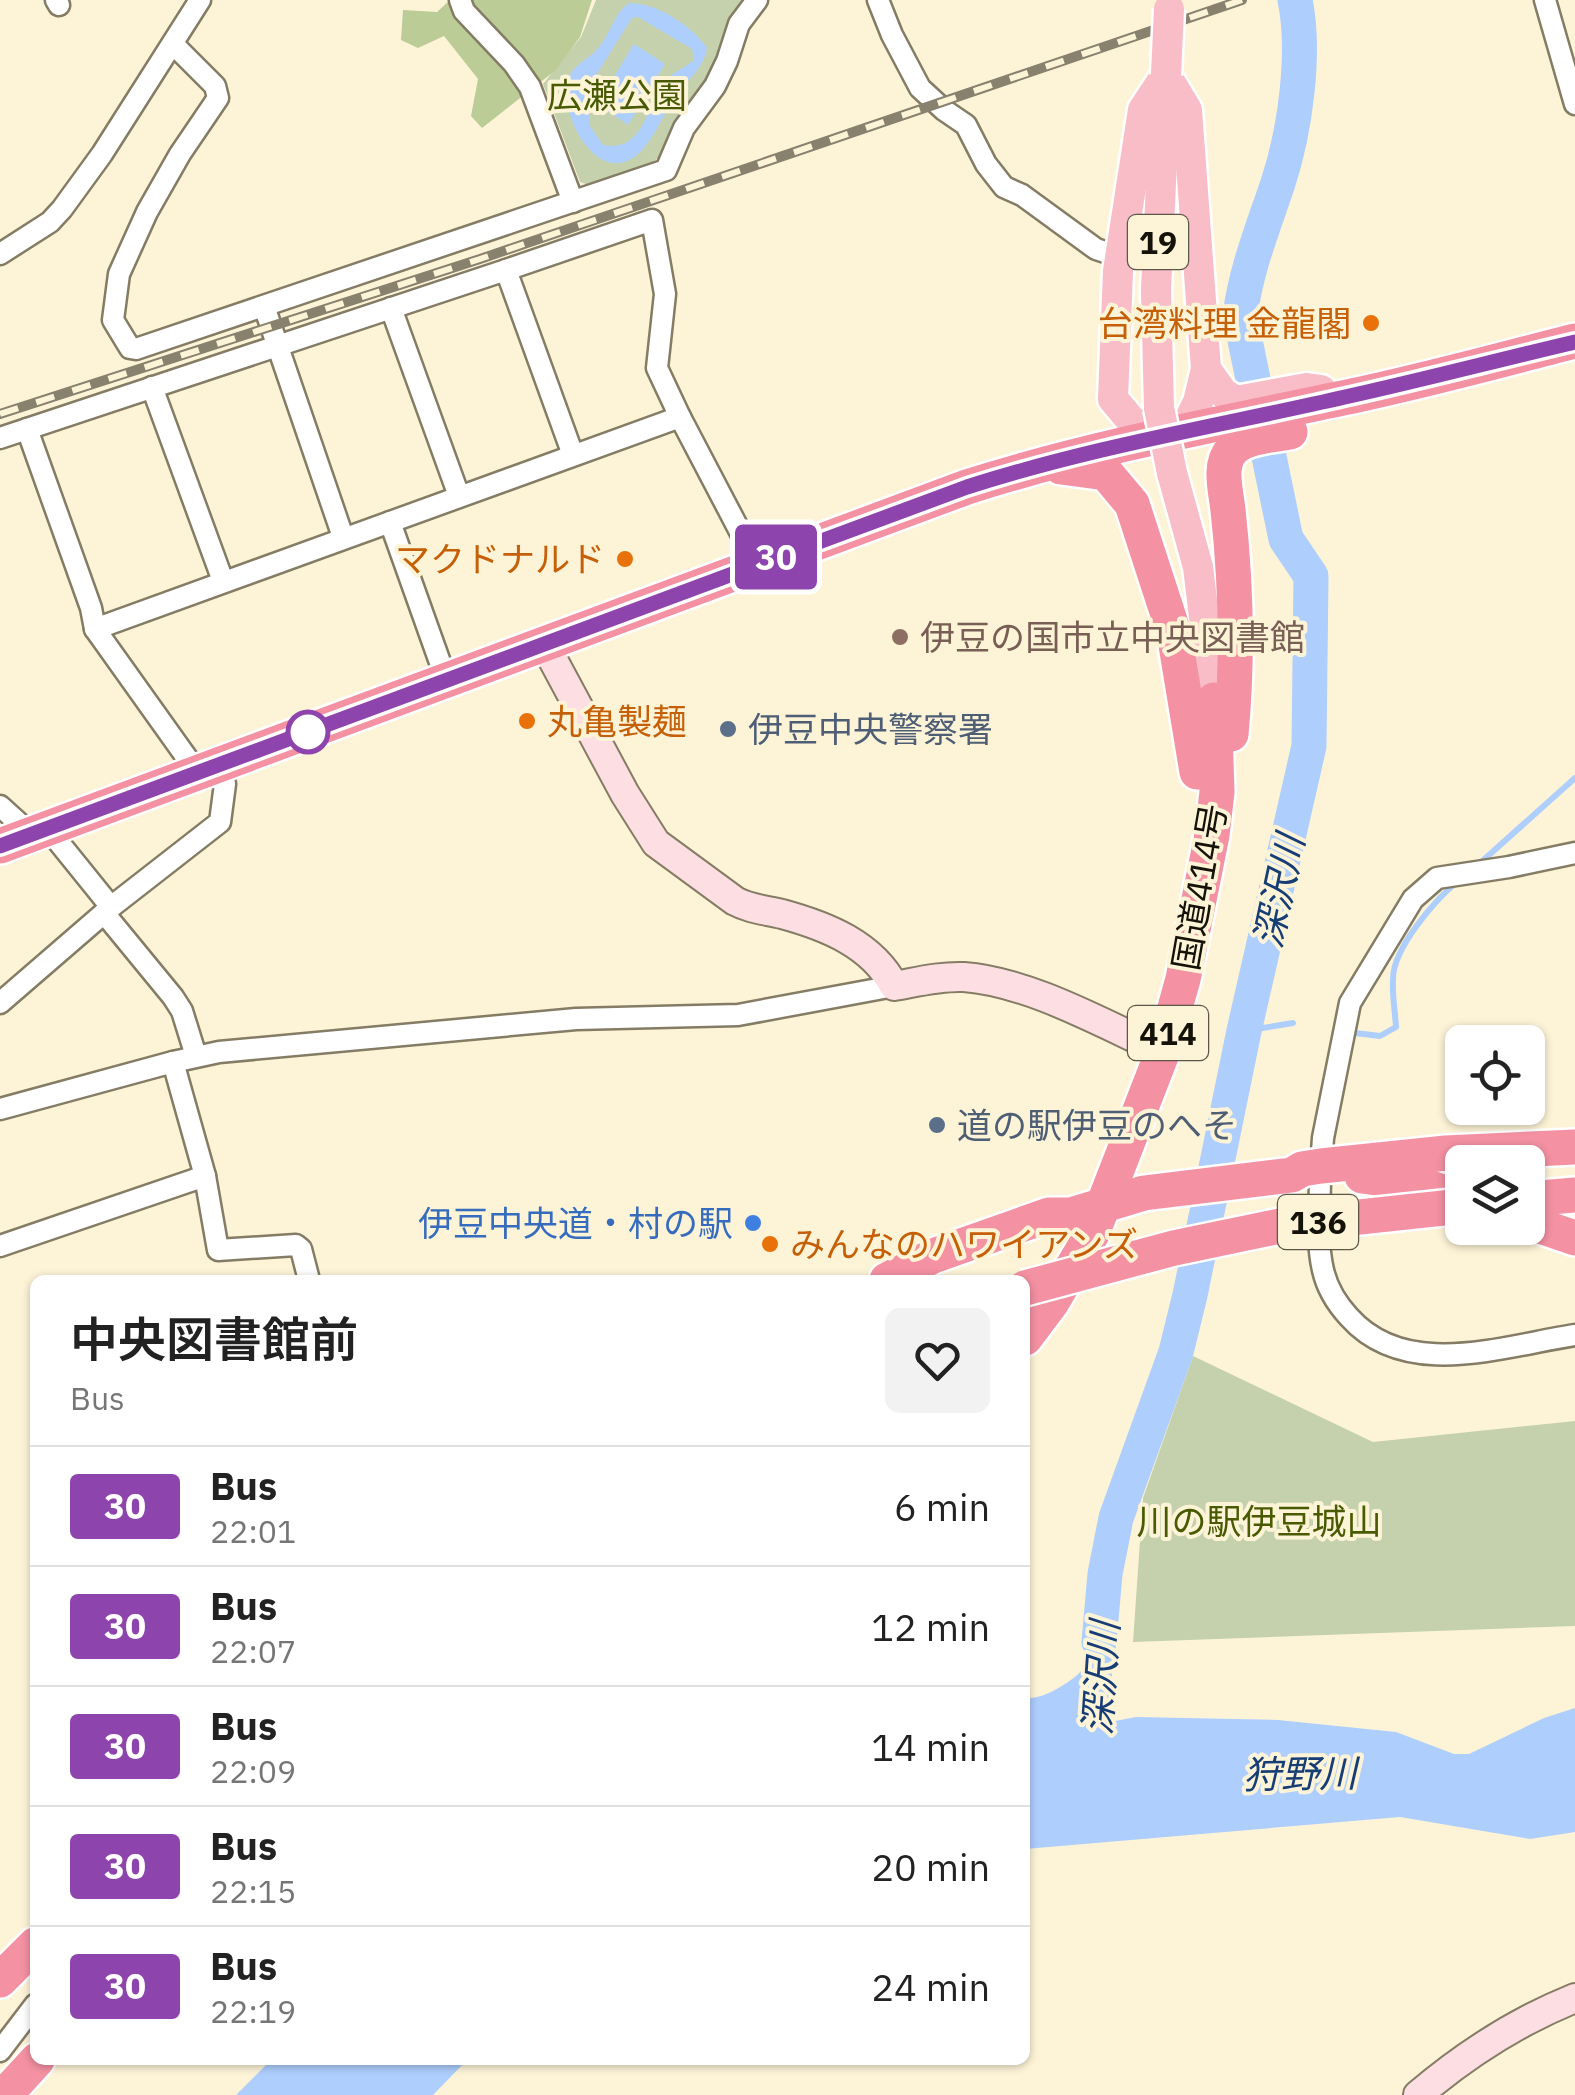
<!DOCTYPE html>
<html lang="en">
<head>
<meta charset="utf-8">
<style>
	:root { --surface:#fff; --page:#f2f2f2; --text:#222; --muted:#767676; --line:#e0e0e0 }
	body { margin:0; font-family:"IBM Plex Sans","Noto Sans JP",sans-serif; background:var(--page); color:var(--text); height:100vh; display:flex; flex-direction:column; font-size:38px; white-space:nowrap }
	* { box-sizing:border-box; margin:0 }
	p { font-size:32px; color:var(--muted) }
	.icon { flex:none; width:55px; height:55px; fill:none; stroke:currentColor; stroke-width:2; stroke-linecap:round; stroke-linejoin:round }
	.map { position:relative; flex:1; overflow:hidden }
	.panel { position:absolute; left:30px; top:1275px; width:1000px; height:790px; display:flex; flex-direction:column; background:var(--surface); border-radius:15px; box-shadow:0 2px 8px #0004 }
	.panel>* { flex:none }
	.badge { padding:0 20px; border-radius:8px; font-size:35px; line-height:65px }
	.tools { position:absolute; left:1445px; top:1025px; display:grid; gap:20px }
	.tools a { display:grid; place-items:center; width:100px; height:100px; border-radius:15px; background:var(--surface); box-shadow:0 2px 8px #0004; font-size:50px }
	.map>.badge { position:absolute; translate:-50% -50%; box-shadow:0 0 0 5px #fff }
	.round { display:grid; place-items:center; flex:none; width:105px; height:105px; border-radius:15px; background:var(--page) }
	.overview { display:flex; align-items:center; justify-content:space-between; height:170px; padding:0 40px }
	h1 { font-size:48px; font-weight:600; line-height:75px }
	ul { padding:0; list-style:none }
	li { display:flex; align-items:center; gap:30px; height:120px; padding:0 40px; border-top:2px solid var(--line) }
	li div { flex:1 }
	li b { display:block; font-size:38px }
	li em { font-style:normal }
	li .badge { min-width:110px; font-weight:700; text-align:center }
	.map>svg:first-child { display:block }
	.green { fill:#c5d1ac }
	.forest { fill:#bbcc96 }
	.water { fill:#aecefd; fill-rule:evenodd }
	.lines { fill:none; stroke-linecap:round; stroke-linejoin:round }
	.stream { stroke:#aecefd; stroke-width:6 }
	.river { stroke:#aecefd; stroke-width:35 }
	.street-casing { stroke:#847c64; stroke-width:25 }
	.secondary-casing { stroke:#847c64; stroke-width:32 }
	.primary-casing { stroke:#fff; stroke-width:35 }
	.highway-casing { stroke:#fff; stroke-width:40 }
	.street { stroke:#fff; stroke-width:20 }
	.secondary { stroke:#fcdee3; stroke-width:28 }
	.primary { stroke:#f8bdc7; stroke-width:30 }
	.highway { stroke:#f491a2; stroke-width:35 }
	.rail-casing { stroke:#87816e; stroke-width:10 }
	.rail { stroke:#fdf4d8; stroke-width:6; stroke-dasharray:19; stroke-linecap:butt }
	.primary-bridge-casing { stroke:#fff; stroke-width:35; stroke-linecap:butt }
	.highway-bridge-casing { stroke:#fff; stroke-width:40; stroke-linecap:butt }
	.primary-bridge { stroke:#f8bdc7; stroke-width:30 }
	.highway-bridge { stroke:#f491a2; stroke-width:35 }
	.line-casing { stroke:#fff; stroke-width:22 }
	.line { stroke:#8e44ad; stroke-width:15 }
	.food-dot { fill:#e8710a; stroke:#fdf4d8; stroke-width:4 }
	.education-dot { fill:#8d6e63; stroke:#fdf4d8; stroke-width:4 }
	.service-dot { fill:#5c6f8a; stroke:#fdf4d8; stroke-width:4 }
	.stop-dot { fill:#fff; stroke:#8e44ad; stroke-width:5 }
	.shop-dot { fill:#3f7fe0; stroke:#fdf4d8; stroke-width:4 }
	.labels { text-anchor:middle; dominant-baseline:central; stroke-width:8; stroke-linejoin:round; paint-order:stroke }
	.shield { fill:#fdf4d8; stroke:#5b5647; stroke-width:2.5 }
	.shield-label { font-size:32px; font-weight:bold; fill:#151209 }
	.park-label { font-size:35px; fill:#485b03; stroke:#fdf4d8 }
	.food-label { font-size:35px; fill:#c56008; stroke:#fdf4d8; text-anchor:end }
	.education-label { font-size:35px; fill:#785e54; stroke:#fdf4d8; text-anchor:start }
	.service-label { font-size:35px; fill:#4e5e75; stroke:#fdf4d8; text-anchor:start }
	.street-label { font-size:35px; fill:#151209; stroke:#fdf4d8 }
	.shop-label { font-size:35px; fill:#366cbe; stroke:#fdf4d8; text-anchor:end }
	.water-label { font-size:38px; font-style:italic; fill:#163d75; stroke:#fdf4d8 }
</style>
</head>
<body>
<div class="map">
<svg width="1575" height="2095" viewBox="0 0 1575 2095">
	<rect width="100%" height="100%" fill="#fdf4d8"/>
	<g class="green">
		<path d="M596 0H743L733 16 701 92 679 114 663 154 650 164 591 186 580 182 543 84 581 37Z"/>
		<path d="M1193 1356 1373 1442 1575 1421V1626L1133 1642 1143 1498Z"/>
	</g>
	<path class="forest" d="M450 0H592L580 37 556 70 482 128 471 116 478 79 444 36 418 48 401 40 403 10 437 12Z"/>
	<g class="water">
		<path d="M629 3C657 3 691 25 707 48 702 74 682 82 670 104 661 120 652 142 637 155 596 188 558 112 568 80 573 64 590 59 599 47 611 33 613 15 629 3ZM638 17 692 49 694 60C686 67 673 72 666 80 646 104 645 153 603 145L590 126 588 88 632 18Z"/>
		<path d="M634 44 665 64 628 125 597 104Z"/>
		<path d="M1114 1591 1112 1678 1106 1718 1115 1721 1136 1717 1278 1720 1396 1732 1454 1754H1469L1544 1718 1575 1708V1832L1530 1839 1400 1817 1025 1849V1699C1043 1697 1053 1692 1068 1682 1102 1659 1094 1635 1095 1598Z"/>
		<path d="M271 2060H467L433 2095H236Z"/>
	</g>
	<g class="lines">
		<g class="stream">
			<path d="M1479 864 1575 778"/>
			<path d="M1244 1031 1293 1023"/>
			<path d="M1355 1033 1380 1036 1396 1027C1395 1011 1392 995 1393 979 1393 948 1435 900 1458 881"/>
		</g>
		<path class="river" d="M1099 1642 1105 1574 1116 1518 1176 1352 1190 1295 1244 1031 1309 746 1311 576 1286 539 1240 316C1246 269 1263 228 1278 183 1295 131 1306 53 1295 0"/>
		<defs>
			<g id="street">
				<path d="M56 0 59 5"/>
				<path d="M460 0 464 11 514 64 530 87 573 202"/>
				<path d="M878 0 892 35 920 88 944 110 966 125 986 164 1004 187 1022 195 1096 249 1120 257"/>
				<path d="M1545 0 1575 104"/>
				<path d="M173 44 215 86 218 98 180 154 147 212 119 274 113 320 130 348 136 349 666 170 684 128 715 86 727 61 739 24 757 0"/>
				<path d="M0 254 50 222 62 209 102 154 200 0"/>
				<path d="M506 270 652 220 665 294 657 368 680 417"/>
				<path d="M264 306 343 537"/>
				<path d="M391 308 459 496"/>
				<path d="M152 387 223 581"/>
				<path d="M27 429 91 608 95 629 197 772"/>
				<path d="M0 438 506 270 573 455"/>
				<path d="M390 522 447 682"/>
				<path d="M95 629 680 417 757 564"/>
				<path d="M0 806 32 835"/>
				<path d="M48 829 111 907"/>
				<path d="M104 913 173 997 182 1011 196 1056"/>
				<path d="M0 1003 111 907 220 822 225 784 221 764"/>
				<path d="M173 1062 205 1176 218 1250 296 1245 301 1249 309 1280"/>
				<path d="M0 1109 173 1062 219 1052 576 1019 738 1015 894 986"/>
				<path d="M1321 1166 1323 1138 1350 1003 1413 899 1437 878 1509 867 1575 853"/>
				<path d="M1320 1178C1320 1207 1316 1241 1323 1270 1327 1288 1337 1304 1349 1317 1406 1381 1503 1346 1575 1335"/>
				<path d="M0 1246 205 1176"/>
				<path d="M0 2051 35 2005"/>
			</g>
			<g id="secondary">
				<path d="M545 645 625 794 656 843 735 901C750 909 765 910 782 914 826 926 872 944 894 986 917 982 940 976 964 977 1030 982 1103 1024 1163 1051"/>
				<path d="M1418 2095C1465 2055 1518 2021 1575 1998"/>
			</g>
			<g id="primary">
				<path d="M1166 75 1187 110 1206 369 1223 393 1236 401 1307 388 1321 390"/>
				<path d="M1159 408 1156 290 1166 77"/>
				<path d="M1184 430 1198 402 1206 369"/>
				<path d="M1146 438 1113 399 1118 271 1143 110 1166 75"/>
				<path d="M1172 473 1198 567 1214 700"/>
			</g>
			<g id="highway">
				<path d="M1061 467 1106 473 1132 504 1174 633 1197 772"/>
				<path d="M1231 734C1238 660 1236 583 1228 510 1226 491 1218 465 1232 450 1245 436 1273 435 1290 432"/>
				<path d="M0 846 967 487C1089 448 1213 425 1338 399 1417 383 1496 361 1575 341"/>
				<path d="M1362 1176 1420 1184 1462 1199"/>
				<path d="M1528 1199 1575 1195"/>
				<path d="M1528 1222 1575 1238"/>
				<path d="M887 1280 933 1256 1049 1215H1071L1144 1193 1292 1175 1302 1169 1321 1166 1446 1153 1575 1147"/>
				<path d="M1025 1338 1052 1302 1092 1234 1163 1051 1183 979 1212 835 1217 792 1214 700"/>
				<path d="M0 1980 35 1945"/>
				<path d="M5 2095 37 2060"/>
			</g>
		</defs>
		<use href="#street" class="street-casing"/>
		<use href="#secondary" class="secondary-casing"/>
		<use href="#primary" class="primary-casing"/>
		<use href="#highway" class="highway-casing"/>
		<use href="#street" class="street"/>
		<use href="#secondary" class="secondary"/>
		<use href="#primary" class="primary"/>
		<use href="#highway" class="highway"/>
		<defs>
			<path id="rail" d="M0 414 480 259 1242 0"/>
		</defs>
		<use href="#rail" class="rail-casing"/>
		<use href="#rail" class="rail"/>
		<defs>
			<g id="primary-bridge">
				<path d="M1166 75 1169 9"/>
				<path d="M1159 408 1172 473"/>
			</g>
			<path id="highway-bridge" d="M1025 1288 1174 1248 1285 1225 1462 1206"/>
		</defs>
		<use href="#primary-bridge" class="primary-bridge-casing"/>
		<use href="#highway-bridge" class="highway-bridge-casing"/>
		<use href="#primary-bridge" class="primary-bridge"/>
		<use href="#highway-bridge" class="highway-bridge"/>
	</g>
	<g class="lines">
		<defs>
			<path id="line" d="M0 846 967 487C1091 447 1218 426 1345 397 1422 380 1498 360 1575 342"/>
		</defs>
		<use href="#line" class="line-casing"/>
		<use href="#line" class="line"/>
	</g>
	<g class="food-dot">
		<circle cx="1371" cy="323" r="10"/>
		<circle cx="625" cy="559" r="10"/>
		<circle cx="527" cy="721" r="10"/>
		<circle cx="770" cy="1244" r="10"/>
	</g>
	<circle class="education-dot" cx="900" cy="637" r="10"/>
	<g class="service-dot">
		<circle cx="728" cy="729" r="10"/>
		<circle cx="937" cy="1125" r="10"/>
	</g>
	<circle class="stop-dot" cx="308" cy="732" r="20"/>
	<circle class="shop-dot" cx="753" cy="1223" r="10"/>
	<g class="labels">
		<g class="shield">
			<rect x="1128" y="215" width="60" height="54" rx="8"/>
			<rect x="1128" y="1006" width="80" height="54" rx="8"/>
			<rect x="1278" y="1195" width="80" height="54" rx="8"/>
		</g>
		<g class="shield-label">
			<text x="1158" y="242">19</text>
			<text x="1168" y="1033">414</text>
			<text x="1318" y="1222">136</text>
		</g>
		<g class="park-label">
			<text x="617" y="95">広瀬公園</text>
			<text x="1259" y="1521">川の駅伊豆城山</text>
		</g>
		<g class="food-label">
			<text x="1351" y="323">台湾料理 金龍閣</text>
			<text x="605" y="559">マクドナルド</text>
			<text x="547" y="721" text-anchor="start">丸亀製麺</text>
			<text x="790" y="1244" text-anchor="start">みんなのハワイアンズ</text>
		</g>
		<g class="education-label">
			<text x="920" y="637">伊豆の国市立中央図書館</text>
		</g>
		<g class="service-label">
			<text x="748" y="729">伊豆中央警察署</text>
			<text x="957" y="1125">道の駅伊豆のへそ</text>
		</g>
		<g class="street-label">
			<text transform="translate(1199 887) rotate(-80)">国道414号</text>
		</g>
		<g class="shop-label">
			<text x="733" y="1223">伊豆中央道・村の駅</text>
		</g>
		<g class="water-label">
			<text transform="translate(1278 891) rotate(-78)">深沢川</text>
			<text transform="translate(1100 1678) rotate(-86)">深沢川</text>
			<text transform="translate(1300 1773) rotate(-1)">狩野川</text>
		</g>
	</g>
</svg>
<div class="tools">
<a><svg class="icon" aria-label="locate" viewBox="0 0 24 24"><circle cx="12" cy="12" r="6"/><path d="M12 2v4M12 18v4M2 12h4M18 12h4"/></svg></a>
<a><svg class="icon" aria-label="layers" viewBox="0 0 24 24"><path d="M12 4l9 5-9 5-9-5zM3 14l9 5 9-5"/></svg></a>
</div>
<b class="badge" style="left:776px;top:557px;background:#8e44ad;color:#fff">30</b>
<section class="panel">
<div class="overview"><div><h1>中央図書館前</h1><p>Bus</p></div><a class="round"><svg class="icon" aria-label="heart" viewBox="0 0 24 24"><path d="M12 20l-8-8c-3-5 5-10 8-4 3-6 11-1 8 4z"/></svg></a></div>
<ul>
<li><span class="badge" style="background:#8e44ad;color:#fff">30</span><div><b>Bus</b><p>22:01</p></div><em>6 min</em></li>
<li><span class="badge" style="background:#8e44ad;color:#fff">30</span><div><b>Bus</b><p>22:07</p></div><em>12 min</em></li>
<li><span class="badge" style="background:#8e44ad;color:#fff">30</span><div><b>Bus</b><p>22:09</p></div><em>14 min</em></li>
<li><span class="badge" style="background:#8e44ad;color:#fff">30</span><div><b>Bus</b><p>22:15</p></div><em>20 min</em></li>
<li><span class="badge" style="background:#8e44ad;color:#fff">30</span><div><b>Bus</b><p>22:19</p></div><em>24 min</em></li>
</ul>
</section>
</div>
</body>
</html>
